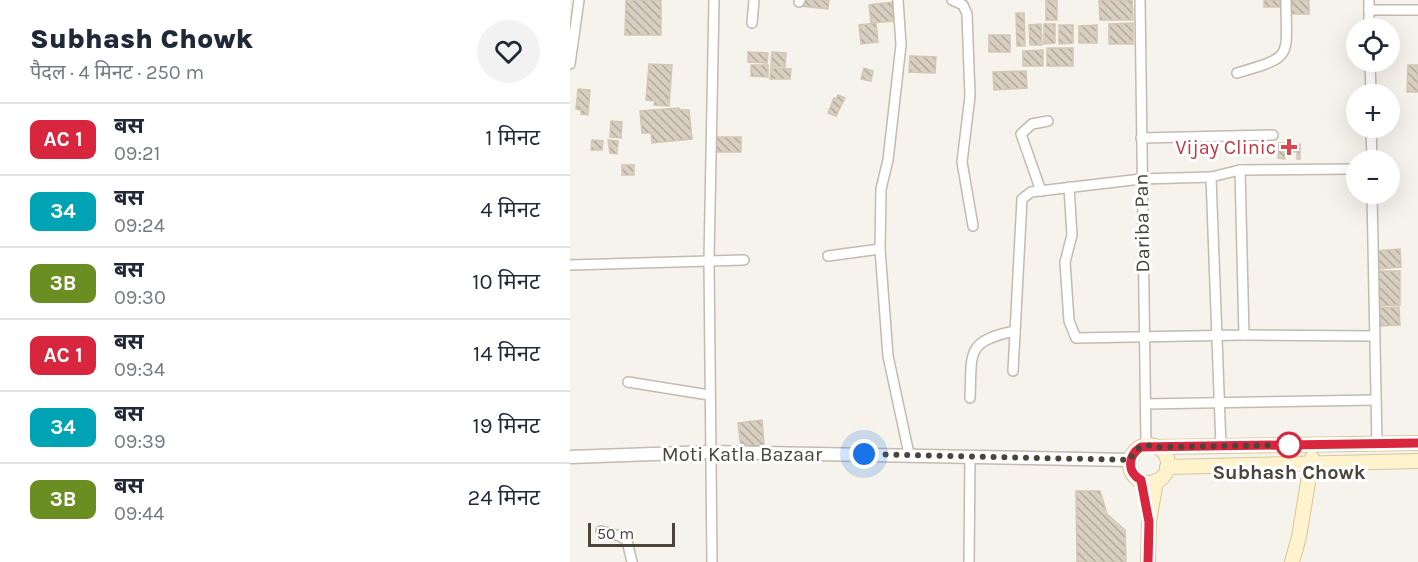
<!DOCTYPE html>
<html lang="hi">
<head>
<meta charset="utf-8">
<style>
	:root { --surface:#fff; --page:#f2f2f3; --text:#1f2937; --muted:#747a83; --line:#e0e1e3 }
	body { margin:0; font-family:Karla,"Noto Sans Devanagari",sans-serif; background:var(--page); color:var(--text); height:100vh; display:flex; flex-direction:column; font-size:22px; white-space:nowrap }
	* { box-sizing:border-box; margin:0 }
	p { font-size:20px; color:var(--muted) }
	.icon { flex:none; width:33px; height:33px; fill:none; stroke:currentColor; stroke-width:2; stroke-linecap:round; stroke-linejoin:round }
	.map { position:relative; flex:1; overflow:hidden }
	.panel { display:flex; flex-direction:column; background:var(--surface); width:570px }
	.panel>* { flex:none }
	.badge { padding:0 12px; border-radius:9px; font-size:21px; line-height:39px }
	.controls { position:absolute; left:776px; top:18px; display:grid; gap:12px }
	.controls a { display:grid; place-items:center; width:54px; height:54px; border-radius:50%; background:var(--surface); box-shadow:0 6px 24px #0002; font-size:30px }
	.scale { position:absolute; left:18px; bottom:15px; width:87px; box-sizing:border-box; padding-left:6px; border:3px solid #4b4439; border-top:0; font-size:16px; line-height:21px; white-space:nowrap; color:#4b4439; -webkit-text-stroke:4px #fff; paint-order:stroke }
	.you { position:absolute; width:30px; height:30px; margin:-15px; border:4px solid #fff; border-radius:50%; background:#1a73e8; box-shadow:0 0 0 9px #1a73e833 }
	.map>.badge { position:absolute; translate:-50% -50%; box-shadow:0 0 0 3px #fff }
	.round { display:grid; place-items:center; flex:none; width:63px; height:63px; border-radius:32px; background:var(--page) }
	.head { display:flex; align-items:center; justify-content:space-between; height:102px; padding:0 30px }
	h1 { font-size:28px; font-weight:800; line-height:45px }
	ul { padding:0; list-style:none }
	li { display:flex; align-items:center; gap:18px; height:72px; padding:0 30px; border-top:2px solid var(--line) }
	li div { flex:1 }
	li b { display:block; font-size:22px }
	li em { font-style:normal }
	li .badge { min-width:66px; font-weight:700; text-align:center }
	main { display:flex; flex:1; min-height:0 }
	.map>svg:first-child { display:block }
	.building { fill:url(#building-back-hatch); stroke:#d3c7b4; stroke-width:1.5 }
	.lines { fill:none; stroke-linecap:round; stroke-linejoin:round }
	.minor-casing { stroke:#c2bbae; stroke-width:12 }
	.tertiary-casing { stroke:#c2bbae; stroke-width:15 }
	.secondary-casing { stroke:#d6c79b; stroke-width:16 }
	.minor { stroke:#fff; stroke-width:9 }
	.tertiary { stroke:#fff; stroke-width:12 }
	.secondary { stroke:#fff3cd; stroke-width:14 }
	.line-casing { stroke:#fff; stroke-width:14 }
	.line { stroke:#d7263d; stroke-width:9 }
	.walk { stroke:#4b4439; stroke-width:6; stroke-dasharray:0 10.8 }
	.health-dot { fill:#e0444e; stroke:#fff; stroke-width:2 }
	.stop-dot { fill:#fff; stroke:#d7263d; stroke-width:3 }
	.labels { text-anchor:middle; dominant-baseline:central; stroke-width:6; stroke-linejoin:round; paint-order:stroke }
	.health-label { font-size:20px; fill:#be3a42; stroke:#fff; text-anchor:end }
	.street-label { font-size:20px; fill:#4b4439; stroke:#fff }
	.stop-label { font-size:20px; font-weight:bold; fill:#4b4439; stroke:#fff }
</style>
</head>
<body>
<main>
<section class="panel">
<div class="head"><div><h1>Subhash Chowk</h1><p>पैदल · 4 मिनट · 250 m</p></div><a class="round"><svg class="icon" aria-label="heart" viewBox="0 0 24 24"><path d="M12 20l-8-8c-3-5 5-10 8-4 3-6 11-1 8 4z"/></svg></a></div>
<ul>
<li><span class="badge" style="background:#d7263d;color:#fff">AC 1</span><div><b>बस</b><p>09:21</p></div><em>1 मिनट</em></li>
<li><span class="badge" style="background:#00a3b4;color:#fff">34</span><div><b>बस</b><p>09:24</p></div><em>4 मिनट</em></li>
<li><span class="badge" style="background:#6b8e23;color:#fff">3B</span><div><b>बस</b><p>09:30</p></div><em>10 मिनट</em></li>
<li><span class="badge" style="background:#d7263d;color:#fff">AC 1</span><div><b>बस</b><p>09:34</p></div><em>14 मिनट</em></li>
<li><span class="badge" style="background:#00a3b4;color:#fff">34</span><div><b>बस</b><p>09:39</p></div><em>19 मिनट</em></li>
<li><span class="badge" style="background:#6b8e23;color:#fff">3B</span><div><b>बस</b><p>09:44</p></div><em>24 मिनट</em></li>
</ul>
</section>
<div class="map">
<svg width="848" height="562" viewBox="0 0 848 562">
	<defs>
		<pattern id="building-back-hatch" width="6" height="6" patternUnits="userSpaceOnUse" patternTransform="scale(1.5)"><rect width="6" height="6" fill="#d8cfc1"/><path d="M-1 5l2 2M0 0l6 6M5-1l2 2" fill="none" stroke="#b1aa9e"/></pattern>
	</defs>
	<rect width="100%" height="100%" fill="#f6f3ec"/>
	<g class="building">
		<path d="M56 0H91V35H55Z"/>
		<path d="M232 0H259L258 9 231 6Z"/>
		<rect x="476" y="0" width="11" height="20"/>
		<path d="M529 0H562L563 20H530Z"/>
		<rect x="694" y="0" width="16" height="7"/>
		<path d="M718 0H739V14H717Z"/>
		<path d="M322 2 324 21 301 23 299 5Z"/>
		<path d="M446 13H454L455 46H447Z"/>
		<path d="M306 23 308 42 291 44 289 25Z"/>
		<path d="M563 23V44H539V24Z"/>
		<path d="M471 24 472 45H460L459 25Z"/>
		<path d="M474 24H485V43L474 44Z"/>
		<path d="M489 25H503V43L489 44Z"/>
		<path d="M527 25V43H509V26Z"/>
		<rect x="419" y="35" width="21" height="17"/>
		<rect x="477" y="48" width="26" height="18"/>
		<path d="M473 50V66H453V51Z"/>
		<path d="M178 52 198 53 197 63 178 62Z"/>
		<path d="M202 52 216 53 215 67 201 66Z"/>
		<path d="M340 56 366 57 365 73 339 72Z"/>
		<path d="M79 64 102 65 99 106 84 105 85 101 76 100Z"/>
		<path d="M181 65H198V77L181 76Z"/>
		<path d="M838 65H848V92H837Z"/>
		<path d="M201 68 221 69 220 79H200Z"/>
		<path d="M294 68 303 71 301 81 291 79Z"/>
		<path d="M456 71 457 88 424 90 423 72Z"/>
		<path d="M8 89 20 90 18 115 11 114V110L6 109Z"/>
		<path d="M268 95 275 98 266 116 258 113 264 98 266 99Z"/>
		<path d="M109 108 110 110H119L122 139 82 143 81 133H72L70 111Z"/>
		<path d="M41 121 52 122 51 138 40 137Z"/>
		<rect x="146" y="137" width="25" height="15"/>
		<path d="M22 140 33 141 32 150H21Z"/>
		<path d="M38 140 48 141 47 154 40 153Z"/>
		<path d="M709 143 730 144V159H727V152L715 151V159L708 158Z"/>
		<rect x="52" y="165" width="12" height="10"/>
		<path d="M830 249 831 267 808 269 807 251Z"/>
		<path d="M808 271H830V305L808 306Z"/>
		<path d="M829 307 830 325 809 326 808 308Z"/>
		<path d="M192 420 194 445 171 448 168 423Z"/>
		<path d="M506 491H530L537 514 555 530 556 562H507Z"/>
	</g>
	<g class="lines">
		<defs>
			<g id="minor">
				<path d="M328 0 331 45 318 160 311 189 310 249 318 356 339 454"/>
				<path d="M382 0 393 5 397 14 400 96 392 162 403 226"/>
				<path d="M570 0 576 445"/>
				<path d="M799 0V28"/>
				<path d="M229 2 230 0"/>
				<path d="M799 10H848"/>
				<path d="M182 23 184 0"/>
				<path d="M800 62 801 94"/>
				<path d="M0 64 9 0"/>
				<path d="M667 73C725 56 716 58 716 0"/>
				<path d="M801 128 802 160"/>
				<path d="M571 138 703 135"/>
				<path d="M499 187 502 235 495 262 499 321 506 338 674 335 670 170"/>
				<path d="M471 191 451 134 462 124 478 121"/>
				<path d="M802 194 807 444"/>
				<path d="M258 256 310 249"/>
				<path d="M0 265 174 260"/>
				<path d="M674 335 804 336"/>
				<path d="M443 371 452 199 461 192 571 179 641 177"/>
				<path d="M58 382 139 395"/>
				<path d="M400 398C402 353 395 341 445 331"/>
				<path d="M576 404 806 400"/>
				<path d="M651 446 641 177 670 170 786 169"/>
				<path d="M31 531 50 536 57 541 62 562"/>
				<path d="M142 562 139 260 144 0"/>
				<path d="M399 562 400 457"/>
			</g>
			<path id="tertiary" d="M0 457 139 452 560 460"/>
			<g id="secondary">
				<circle cx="579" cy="464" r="19"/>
				<path d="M588 447 848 443"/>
				<path d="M597 467 848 461"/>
				<path d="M578 562 579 522 586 481"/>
				<path d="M722 562 729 537 742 458"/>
			</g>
		</defs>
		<use href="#minor" class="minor-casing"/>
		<use href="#tertiary" class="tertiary-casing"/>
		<use href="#secondary" class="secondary-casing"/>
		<use href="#minor" class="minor"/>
		<use href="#tertiary" class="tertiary"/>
		<use href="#secondary" class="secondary"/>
	</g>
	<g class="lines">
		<defs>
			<path id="line" d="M578 562 579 522 571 480C557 472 557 456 571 447L848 443"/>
		</defs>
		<use href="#line" class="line-casing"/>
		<use href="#line" class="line"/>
		<path class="walk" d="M294 454 560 460C565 447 575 443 588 447L719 445"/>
	</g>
	<path class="health-dot" d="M716 138h6v6h6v6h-6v6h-6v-6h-6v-6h6z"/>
	<circle class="stop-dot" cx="719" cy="445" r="12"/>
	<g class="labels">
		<g class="health-label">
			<text x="706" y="147">Vijay Clinic</text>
		</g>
		<g class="street-label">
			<text transform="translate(572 223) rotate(-91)">Dariba Pan</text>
			<text x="172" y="454">Moti Katla Bazaar</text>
		</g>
		<g class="stop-label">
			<text x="719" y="472">Subhash Chowk</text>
		</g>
	</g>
</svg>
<div class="controls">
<a><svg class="icon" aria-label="locate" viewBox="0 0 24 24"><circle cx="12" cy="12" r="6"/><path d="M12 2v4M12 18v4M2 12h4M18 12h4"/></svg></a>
<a>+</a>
<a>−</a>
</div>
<div class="scale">50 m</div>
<div class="you" style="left:294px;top:454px"></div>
</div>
</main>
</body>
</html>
